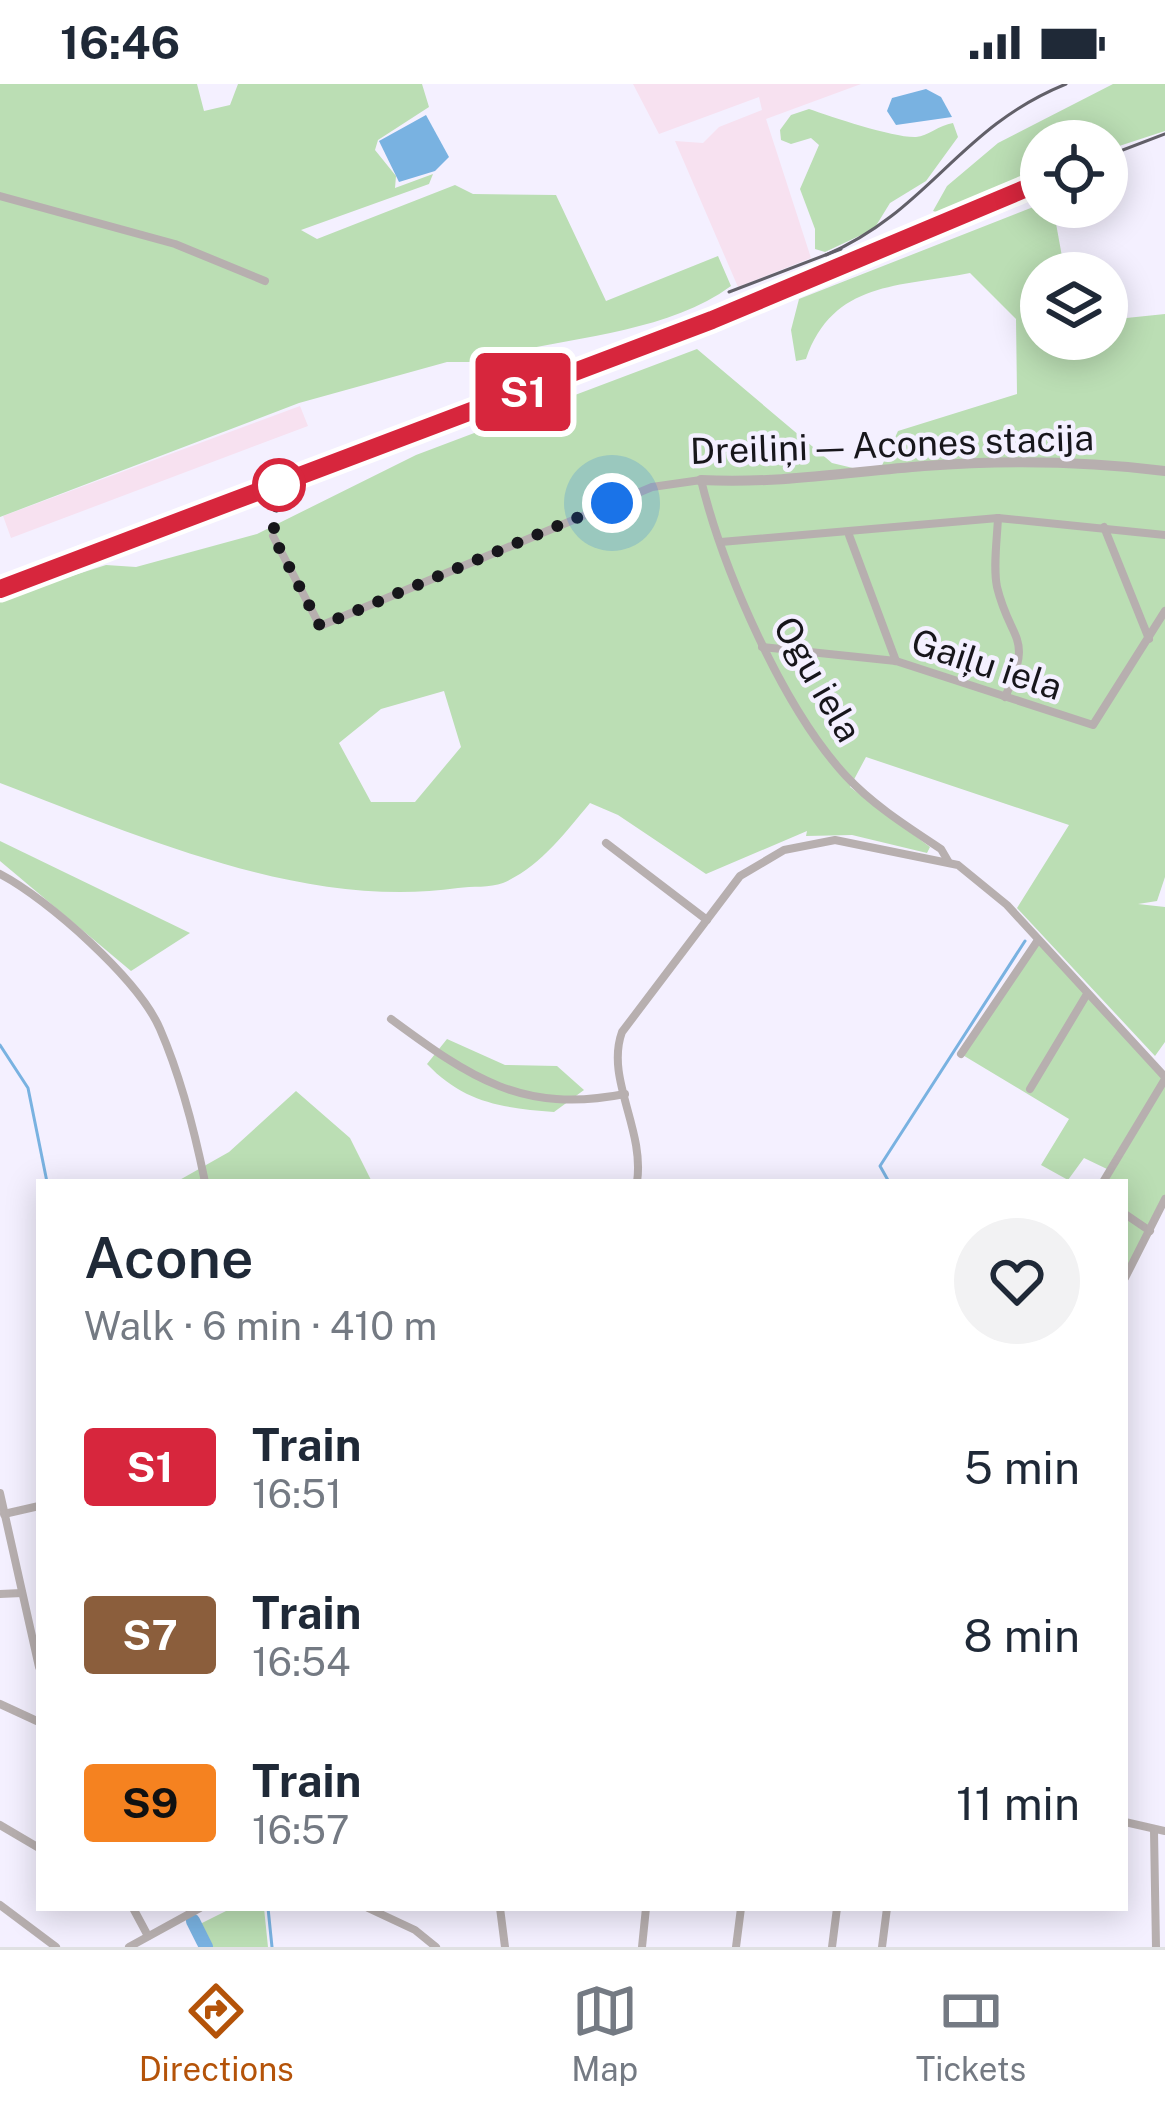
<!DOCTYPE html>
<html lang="en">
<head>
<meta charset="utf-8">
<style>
	:root { --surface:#fff; --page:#f2f2f3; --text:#1f2937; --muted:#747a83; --line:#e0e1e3; --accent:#b45309 }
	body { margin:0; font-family:"Public Sans",sans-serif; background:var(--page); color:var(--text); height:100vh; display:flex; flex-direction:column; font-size:45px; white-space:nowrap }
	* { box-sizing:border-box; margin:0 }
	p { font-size:39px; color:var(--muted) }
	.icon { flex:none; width:66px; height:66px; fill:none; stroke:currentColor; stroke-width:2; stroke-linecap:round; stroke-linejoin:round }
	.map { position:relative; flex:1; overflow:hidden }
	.side { position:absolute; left:36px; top:1095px; width:1092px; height:732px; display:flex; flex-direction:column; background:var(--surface); border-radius:0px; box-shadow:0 6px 30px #0003 }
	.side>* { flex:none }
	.badge { padding:0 24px; border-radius:9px; font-size:42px; line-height:78px }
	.tools { position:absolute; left:1020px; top:36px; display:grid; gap:24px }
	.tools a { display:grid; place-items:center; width:108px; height:108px; border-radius:50%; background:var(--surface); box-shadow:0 6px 30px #0003; font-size:60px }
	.you { position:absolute; width:60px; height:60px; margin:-30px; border:9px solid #fff; border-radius:50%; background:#1a73e8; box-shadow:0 0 0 18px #1a73e833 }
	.map>.badge { position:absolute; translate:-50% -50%; box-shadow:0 0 0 6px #fff }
	.round { display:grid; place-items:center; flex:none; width:126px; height:126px; border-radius:63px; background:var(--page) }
	.summary { display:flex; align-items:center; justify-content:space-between; height:204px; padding:0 48px }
	h1 { font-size:57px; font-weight:600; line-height:90px }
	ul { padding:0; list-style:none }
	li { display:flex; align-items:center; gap:36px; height:168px; padding:0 48px }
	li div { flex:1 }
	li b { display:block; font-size:45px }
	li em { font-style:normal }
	li .badge { min-width:132px; font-weight:700; text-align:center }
	.status { display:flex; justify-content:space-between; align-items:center; height:84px; padding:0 60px; background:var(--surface); direction:ltr }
	.status svg { height:33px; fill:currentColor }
	.tab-bar { display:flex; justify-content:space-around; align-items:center; height:168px; border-top:3px solid var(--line); background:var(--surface); font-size:33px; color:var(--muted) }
	.tab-bar a { display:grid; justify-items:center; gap:6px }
	.tab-bar .current { color:var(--accent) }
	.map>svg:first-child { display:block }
	.industrial { fill:#f7e1f0 }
	.green { fill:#bbdeb4; fill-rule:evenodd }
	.water { fill:#79b2e1 }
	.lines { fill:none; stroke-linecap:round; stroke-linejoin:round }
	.stream { stroke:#79b2e1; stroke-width:3 }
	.river { stroke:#79b2e1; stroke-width:14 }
	.minor { stroke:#b7afaf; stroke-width:8 }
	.tertiary { stroke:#b7afaf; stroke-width:10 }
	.rail { stroke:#626069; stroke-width:3 }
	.line-casing { stroke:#fff; stroke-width:27 }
	.line { stroke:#d7263d; stroke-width:18 }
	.walk { stroke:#17161b; stroke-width:12; stroke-dasharray:0 21.6 }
	.stop-dot { fill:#fff; stroke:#d7263d; stroke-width:6 }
	.labels { text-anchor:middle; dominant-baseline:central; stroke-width:9; stroke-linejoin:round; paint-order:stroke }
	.street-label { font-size:36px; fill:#17161b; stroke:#f4f0ff }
</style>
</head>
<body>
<div class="status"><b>16:46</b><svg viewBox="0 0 49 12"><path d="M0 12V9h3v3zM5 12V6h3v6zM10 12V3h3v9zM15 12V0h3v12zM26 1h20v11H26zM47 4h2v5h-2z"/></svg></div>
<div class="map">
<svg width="1165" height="1863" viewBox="0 0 1165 1863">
	<rect width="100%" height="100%" fill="#f4f0ff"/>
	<g class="industrial">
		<path d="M633 0H861L766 35 811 174 738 203 675 57 703 59 719 43 762 26 759 13 659 50Z"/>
		<path d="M300 322 308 342 11 454 3 432Z"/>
	</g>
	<g class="green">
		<path d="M0 0H197L204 27 230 21 238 0H422L429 23 378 56 375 66 396 92 395 104 433 90 429 100 301 146 317 155 455 101 473 110 556 111 606 217 718 172 731 202C661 253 558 252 476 278H447L299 319 0 433Z"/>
		<path d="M1113 0H1165V47L1107 66V57H1041V92L979 110 943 130 933 127 947 102 998 59Z"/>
		<path d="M809 25C832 33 894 54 916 53 928 52 939 41 953 39L958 53 926 97 890 119 874 145 825 168 815 165V145L800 105 819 61 811 54 791 60 781 56 780 46 791 31Z"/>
		<path d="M1041 120 1053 123 1065 189H1041V255H1107V236L1165 230V793L1157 817 1138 820 1165 823V958L1155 972 1017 824 1069 741 866 673 850 703 930 763 927 769 852 751 806 752 807 747 706 790 618 731 590 719C565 749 540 783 503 799 490 804 472 802 458 804 305 826 141 753 0 699V515L106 481 136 483 257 450 416 371 697 265 832 379 878 390 898 347 1017 310 1016 235 970 189C899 203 833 197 806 275L796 277 791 246 799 215ZM444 607 461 663 415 718H371L339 659 381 625Z"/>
		<path d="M0 757 190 849 131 887 0 777Z"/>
		<path d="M1038 856 1165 994V1115L1125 1188V1098H1099L1107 1085 1084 1074 1068 1096 1041 1081 1069 1035 961 970Z"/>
		<path d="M447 955 505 981 557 982 584 1006 554 1028C503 1024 464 1019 427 980Z"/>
		<path d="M296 1007 350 1054 372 1098H176L229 1068Z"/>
		<path d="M232 1824H264L268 1863H200L190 1845Z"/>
	</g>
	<g class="water">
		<path d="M926 5 941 13 952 33 896 41 887 27 892 14Z"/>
		<path d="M426 31 449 73 435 87 399 98 379 57Z"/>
	</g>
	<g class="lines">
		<g class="stream">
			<path d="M0 961 28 1004 47 1098"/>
			<path d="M889 1098 880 1082 1025 857"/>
			<path d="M268 1824 272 1863"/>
		</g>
		<path class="river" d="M193 1837 206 1863"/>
		<g class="minor">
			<path d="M0 112 175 160 265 197"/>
			<path d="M998 434C997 456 993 483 997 503 1011 560 1034 550 1005 613"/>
			<path d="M1104 443 1149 555"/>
			<path d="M849 451 896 577"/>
			<path d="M273 452 320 542 652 403 701 396C723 486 783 624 846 692 873 721 908 743 941 765L948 777"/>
			<path d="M721 458 998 434 1165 451"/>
			<path d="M762 563 896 577 1093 641 1165 527"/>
			<path d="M606 759 707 836"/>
			<path d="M0 790C48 815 139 896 160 945 180 991 195 1049 205 1098"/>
			<path d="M391 935C471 994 522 1030 625 1010"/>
			<path d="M961 970 1038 856"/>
			<path d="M1030 1005 1087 910"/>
			<path d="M637 1098C645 1045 605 995 622 948L740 792 784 766 835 756 958 781 1007 821 1165 993"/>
			<path d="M1103 1098 1165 995"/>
			<path d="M1125 1130 1150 1147"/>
			<path d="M1125 1194 1165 1115"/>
			<path d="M0 1409 39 1583"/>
			<path d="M4 1430 39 1422"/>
			<path d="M0 1510 22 1509"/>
			<path d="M0 1620 39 1638"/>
			<path d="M1125 1738 1165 1747"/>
			<path d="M0 1741 39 1764"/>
			<path d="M1154 1747 1156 1863"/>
			<path d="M0 1821 56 1863"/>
			<path d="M133 1824 148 1852"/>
			<path d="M368 1824 415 1846 436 1863"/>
			<path d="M500 1824 505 1863"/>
			<path d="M129 1863 200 1824"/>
			<path d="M642 1863 646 1824"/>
			<path d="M736 1863 741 1824"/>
			<path d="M832 1863 837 1824"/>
			<path d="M882 1863 887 1824"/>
		</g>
		<path class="tertiary" d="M701 396C778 400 848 388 924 382 1004 376 1085 377 1165 387"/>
		<g class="rail">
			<path d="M1107 72 1165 50"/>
			<path d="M826 171C930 126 959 43 1066 0"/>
			<path d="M729 208 841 165"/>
			<path d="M0 506 712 236 1041 98"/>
		</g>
	</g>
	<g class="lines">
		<defs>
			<path id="line" d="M0 505 712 236 1041 98"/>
		</defs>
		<use href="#line" class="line-casing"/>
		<use href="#line" class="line"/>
		<path class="walk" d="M279 401 273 452 320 542 612 419"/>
	</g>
	<circle class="stop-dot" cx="279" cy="401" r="24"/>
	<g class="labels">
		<g class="street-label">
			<text transform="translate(892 360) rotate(-2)">Dreiliņi — Acones stacija</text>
			<text transform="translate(987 580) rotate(18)">Gaiļu iela</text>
			<text transform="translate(818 595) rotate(60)">Ogu iela</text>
		</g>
	</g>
</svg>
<div class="tools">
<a><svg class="icon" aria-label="locate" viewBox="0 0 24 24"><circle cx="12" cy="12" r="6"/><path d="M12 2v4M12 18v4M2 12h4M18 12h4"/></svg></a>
<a><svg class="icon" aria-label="layers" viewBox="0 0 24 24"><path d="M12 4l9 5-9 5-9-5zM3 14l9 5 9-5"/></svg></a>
</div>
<div class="you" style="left:612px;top:419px"></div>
<b class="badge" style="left:523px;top:308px;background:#d7263d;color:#fff">S1</b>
<section class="side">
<div class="summary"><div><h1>Acone</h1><p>Walk · 6 min · 410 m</p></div><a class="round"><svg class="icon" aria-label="heart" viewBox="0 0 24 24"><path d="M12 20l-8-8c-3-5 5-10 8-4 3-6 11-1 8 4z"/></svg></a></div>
<ul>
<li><span class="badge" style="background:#d7263d;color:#fff">S1</span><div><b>Train</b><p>16:51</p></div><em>5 min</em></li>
<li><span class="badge" style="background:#8b5e3c;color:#fff">S7</span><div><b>Train</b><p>16:54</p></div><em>8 min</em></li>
<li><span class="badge" style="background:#f58220;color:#111">S9</span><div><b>Train</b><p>16:57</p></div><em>11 min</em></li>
</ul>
</section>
</div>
<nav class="tab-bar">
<a class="current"><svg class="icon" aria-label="directions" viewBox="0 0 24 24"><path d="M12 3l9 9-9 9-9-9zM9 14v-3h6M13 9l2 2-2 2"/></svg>Directions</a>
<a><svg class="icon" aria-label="map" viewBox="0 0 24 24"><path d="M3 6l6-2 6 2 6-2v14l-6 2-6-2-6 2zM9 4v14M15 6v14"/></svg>Map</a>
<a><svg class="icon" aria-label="tickets" viewBox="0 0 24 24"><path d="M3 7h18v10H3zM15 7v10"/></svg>Tickets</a>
</nav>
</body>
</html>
